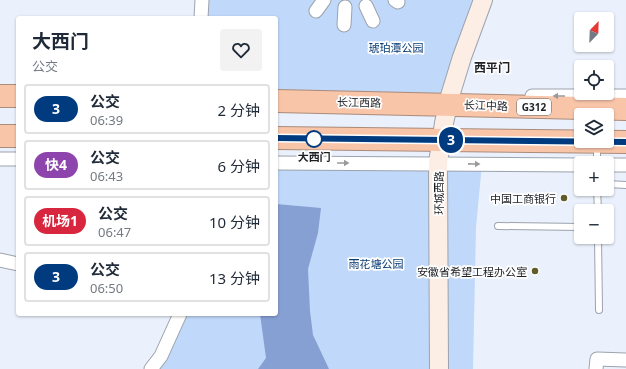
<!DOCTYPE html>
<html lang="zh">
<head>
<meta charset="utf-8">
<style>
	:root { --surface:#fff; --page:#f2f2f3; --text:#1f2937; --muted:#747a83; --line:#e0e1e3 }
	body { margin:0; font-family:"Noto Sans","Noto Sans SC",sans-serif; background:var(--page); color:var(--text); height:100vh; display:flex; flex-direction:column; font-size:15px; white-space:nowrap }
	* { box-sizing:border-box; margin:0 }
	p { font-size:13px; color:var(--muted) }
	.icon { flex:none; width:22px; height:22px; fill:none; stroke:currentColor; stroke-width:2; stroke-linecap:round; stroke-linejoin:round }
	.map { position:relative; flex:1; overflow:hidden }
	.panel { position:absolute; left:16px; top:16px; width:262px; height:300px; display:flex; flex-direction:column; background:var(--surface); border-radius:4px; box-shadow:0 1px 3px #0004 }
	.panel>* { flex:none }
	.badge { padding:0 8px; border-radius:13px; font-size:14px; line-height:26px }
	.needle { width:26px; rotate:23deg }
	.controls { position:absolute; left:574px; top:12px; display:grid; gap:8px }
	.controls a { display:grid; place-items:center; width:40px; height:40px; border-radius:4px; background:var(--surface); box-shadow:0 1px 3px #0004; font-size:20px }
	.map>.badge { position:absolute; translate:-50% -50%; box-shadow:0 0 0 2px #fff }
	.round { display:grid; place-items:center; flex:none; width:42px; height:42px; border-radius:4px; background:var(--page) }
	.head { display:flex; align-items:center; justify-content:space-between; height:68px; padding:0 16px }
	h1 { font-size:19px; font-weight:700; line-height:30px }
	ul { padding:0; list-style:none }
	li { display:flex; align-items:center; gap:12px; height:50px; margin:0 8px 6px; padding:0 8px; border:2px solid var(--line); border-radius:4px }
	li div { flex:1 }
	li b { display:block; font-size:15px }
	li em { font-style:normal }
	li .badge { min-width:44px; font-weight:700; text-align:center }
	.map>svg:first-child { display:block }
	.green { fill:#c0d8f9 }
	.water { fill:#87a0d4 }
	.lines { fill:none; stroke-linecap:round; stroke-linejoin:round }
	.lane-casing { stroke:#9ca3ad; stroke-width:8 }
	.street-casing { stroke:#9ca3ad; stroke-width:15 }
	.secondary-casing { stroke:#9ca3ad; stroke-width:20 }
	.highway-casing { stroke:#ab8b7a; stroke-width:24 }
	.lane { stroke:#fff; stroke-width:6 }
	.street { stroke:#fff; stroke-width:13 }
	.secondary { stroke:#fdeee5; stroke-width:18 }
	.highway { stroke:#f8c5a9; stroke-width:22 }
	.oneway { fill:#999a9c }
	.line-casing { stroke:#fff; stroke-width:9 }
	.line { stroke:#003b80; stroke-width:6 }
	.stop-dot { fill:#fff; stroke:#003b80; stroke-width:2 }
	.poi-dot { fill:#605b28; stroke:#fefefe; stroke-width:1.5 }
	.labels { text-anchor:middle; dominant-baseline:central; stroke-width:3.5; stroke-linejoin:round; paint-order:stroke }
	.shield { fill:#fefefe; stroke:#606265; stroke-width:1 }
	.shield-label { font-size:10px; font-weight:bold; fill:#1d1f23 }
	.park-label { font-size:11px; fill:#073a74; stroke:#fefefe }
	.street-label { font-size:11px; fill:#1d1f23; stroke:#fefefe }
	.stop-label { font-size:11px; font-weight:bold; fill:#1d1f23; stroke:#fefefe }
	.poi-label { font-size:11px; fill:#1d1f23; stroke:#fefefe; text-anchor:end }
	.neighbourhood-label { font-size:12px; font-weight:bold; fill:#1d1f23; stroke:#fefefe }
</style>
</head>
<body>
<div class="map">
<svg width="626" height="369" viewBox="0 0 626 369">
	<rect width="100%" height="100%" fill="#eaf1fc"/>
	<g class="green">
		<path d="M202 0H483L450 96 276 93V18H201Z"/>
		<path d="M276 163 482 164 476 227 473 369H151L180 314H276Z"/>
	</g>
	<path class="water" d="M276 204 321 208 318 233 308 269 310 311 313 335 329 369H258L266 358 260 314H276Z"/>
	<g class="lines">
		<defs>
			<g id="lane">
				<path d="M597 146V163"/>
				<path d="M607 184 626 185"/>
				<path d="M597 189 598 211"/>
				<path d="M498 226 581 227"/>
				<path d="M598 237 599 310"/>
			</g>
			<g id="street">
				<path d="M395 0 398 2"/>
				<path d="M366 6 373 21"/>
				<path d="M316 11 324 0"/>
				<path d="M201 18 202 0"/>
				<path d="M344 25 345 7"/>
				<path d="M532 96H626"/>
				<path d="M0 159H18"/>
				<path d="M276 163 581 165"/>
				<path d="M607 165H626"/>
				<path d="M0 260 18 264"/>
				<path d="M151 369 161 356 180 314"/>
				<path d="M596 369 597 359 626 360"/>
			</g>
			<path id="secondary" d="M439 369 438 163 444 123 450 96 462 57 483 0"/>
			<g id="highway">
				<path d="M0 96H18"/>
				<path d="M276 101 626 109"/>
				<path d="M0 136H18"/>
				<path d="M276 138 626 142"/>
			</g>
		</defs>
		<use href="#lane" class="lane-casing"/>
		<use href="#street" class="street-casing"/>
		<use href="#secondary" class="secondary-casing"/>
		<use href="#highway" class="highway-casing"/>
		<use href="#lane" class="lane"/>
		<use href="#street" class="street"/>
		<use href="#secondary" class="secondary"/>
		<use href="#highway" class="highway"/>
	</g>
	<defs><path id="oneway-solid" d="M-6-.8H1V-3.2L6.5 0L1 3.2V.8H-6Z"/></defs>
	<g class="oneway">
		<use href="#oneway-solid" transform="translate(559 96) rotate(-180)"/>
		<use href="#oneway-solid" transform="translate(343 163)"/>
		<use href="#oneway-solid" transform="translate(474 164) rotate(1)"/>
	</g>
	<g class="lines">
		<defs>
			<path id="line" d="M276 138 626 142"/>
		</defs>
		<use href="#line" class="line-casing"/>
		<use href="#line" class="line"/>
	</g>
	<circle class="stop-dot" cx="314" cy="139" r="8"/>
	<g class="poi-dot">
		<circle cx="564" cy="198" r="4"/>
		<circle cx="535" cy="271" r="4"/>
	</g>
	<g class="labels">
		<rect class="shield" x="517" y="99" width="34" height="16" rx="3"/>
		<g class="shield-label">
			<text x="534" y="107">G312</text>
		</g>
		<g class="park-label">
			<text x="396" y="47">琥珀潭公园</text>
			<text x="376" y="263">雨花塘公园</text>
		</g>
		<g class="street-label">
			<text transform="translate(359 102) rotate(1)">长江西路</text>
			<text transform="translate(486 105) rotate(2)">长江中路</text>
			<text transform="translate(438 193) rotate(-90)">环城西路</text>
		</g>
		<g class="stop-label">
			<text x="314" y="156">大西门</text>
		</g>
		<g class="poi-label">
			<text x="556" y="198">中国工商银行</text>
			<text x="527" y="271">安徽省希望工程办公室</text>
		</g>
		<g class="neighbourhood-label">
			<text x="492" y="67">西平门</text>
		</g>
	</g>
</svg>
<div class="controls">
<a><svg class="needle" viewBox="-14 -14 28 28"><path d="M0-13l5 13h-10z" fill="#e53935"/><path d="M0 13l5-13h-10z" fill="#747a83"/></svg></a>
<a><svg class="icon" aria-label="locate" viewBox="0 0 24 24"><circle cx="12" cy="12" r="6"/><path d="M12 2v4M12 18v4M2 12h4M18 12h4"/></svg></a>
<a><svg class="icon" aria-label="layers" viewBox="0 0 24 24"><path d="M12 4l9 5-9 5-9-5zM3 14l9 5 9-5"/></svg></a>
<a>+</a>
<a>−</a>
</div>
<b class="badge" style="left:451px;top:140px;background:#003b80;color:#fff">3</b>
<section class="panel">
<div class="head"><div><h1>大西门</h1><p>公交</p></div><a class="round"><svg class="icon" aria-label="heart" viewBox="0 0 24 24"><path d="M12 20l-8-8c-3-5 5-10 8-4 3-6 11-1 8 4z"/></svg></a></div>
<ul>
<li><span class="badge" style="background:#003b80;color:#fff">3</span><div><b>公交</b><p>06:39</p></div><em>2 分钟</em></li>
<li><span class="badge" style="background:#8e44ad;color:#fff">快4</span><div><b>公交</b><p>06:43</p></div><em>6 分钟</em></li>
<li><span class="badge" style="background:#d7263d;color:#fff">机场1</span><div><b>公交</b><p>06:47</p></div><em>10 分钟</em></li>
<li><span class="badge" style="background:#003b80;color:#fff">3</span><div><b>公交</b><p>06:50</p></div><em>13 分钟</em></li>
</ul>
</section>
</div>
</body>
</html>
